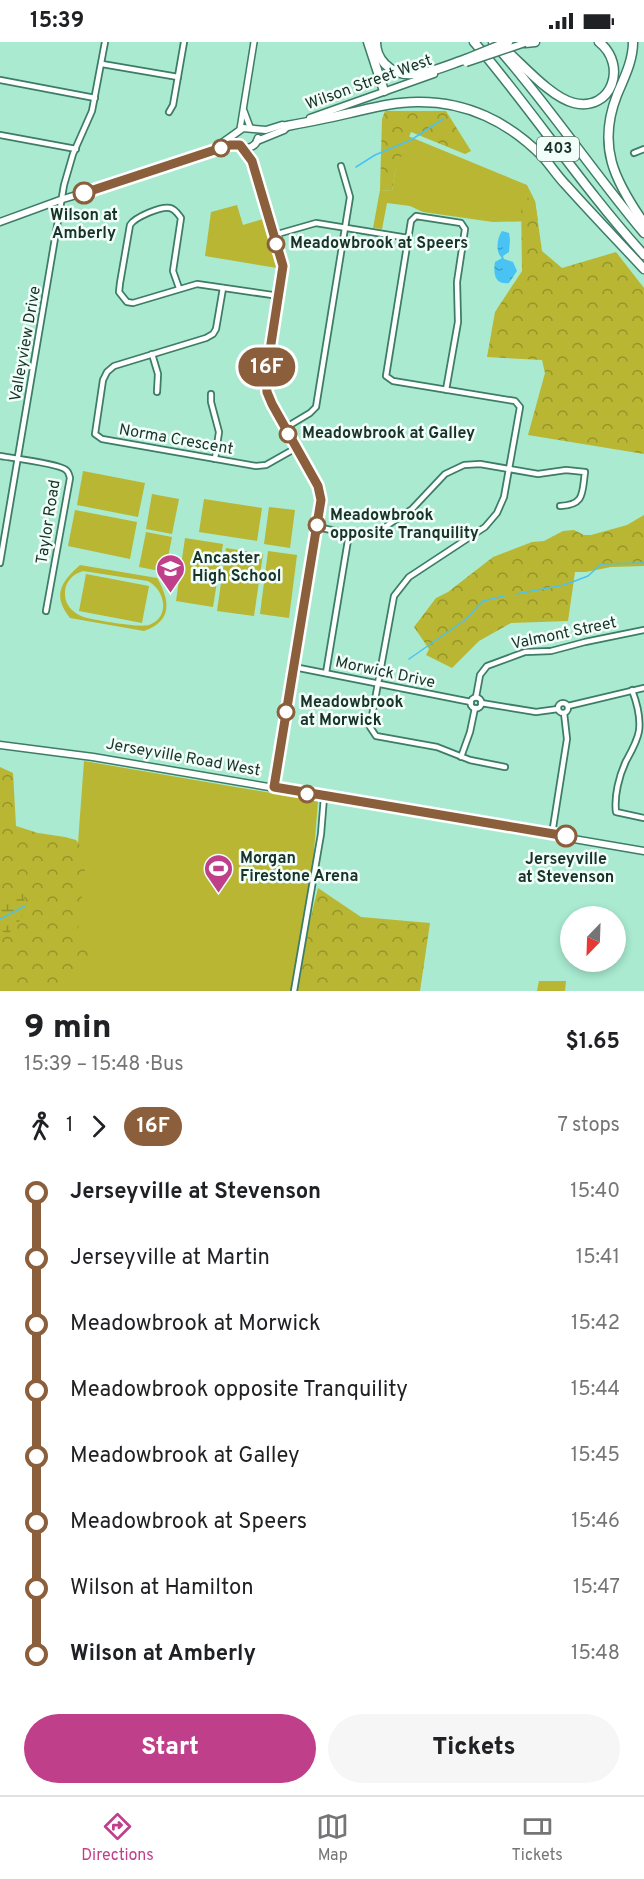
<!DOCTYPE html>
<html lang="en">
<head>
<meta charset="utf-8">
<style>
	:root { --surface:#fff; --page:#f6f6f6; --text:#202124; --muted:#757577; --line:#e0e0e0; --accent:#c03f8a }
	body { margin:0; font-family:Overpass,sans-serif; background:var(--page); color:var(--text); height:100vh; display:flex; flex-direction:column; font-size:22px; white-space:nowrap }
	* { box-sizing:border-box; margin:0 }
	p { font-size:20px; color:var(--muted) }
	.icon { flex:none; width:33px; height:33px; fill:none; stroke:currentColor; stroke-width:2; stroke-linecap:round; stroke-linejoin:round }
	.map { position:relative; height:949px; overflow:hidden }
	.drawer { display:flex; flex-direction:column; background:var(--surface); flex:1 }
	.drawer>* { flex:none }
	.badge { padding:0 12px; border-radius:20px; font-size:21px; line-height:39px }
	.needle { width:39px; rotate:203deg }
	.controls { position:absolute; left:560px; top:864px; display:grid; gap:12px }
	.controls a { display:grid; place-items:center; width:66px; height:66px; border-radius:50%; background:var(--surface); box-shadow:0 3px 9px #0003; font-size:30px }
	.map>.badge { position:absolute; translate:-50% -50%; box-shadow:0 0 0 3px #fff }
	.legs { display:flex; align-items:center; gap:9px; height:66px; padding:0 24px; font-size:20px }
	.legs p { margin-inline-start:auto }
	.overview { display:flex; align-items:center; justify-content:space-between; height:102px; padding:0 24px }
	h1 { font-size:33px; font-weight:800; line-height:45px }
	.action { display:flex; gap:12px; margin-top:auto; padding:12px 24px }
	.action a { flex:1; height:69px; border-radius:36px; background:var(--accent); color:#fff; font-size:24px; font-weight:800; line-height:69px; text-align:center }
	.action a+a { background:var(--page); color:var(--text) }
	ul { padding:0 24px; list-style:none }
	li { display:flex; align-items:center; gap:21px; height:66px; font-size:22px }
	li i { display:grid; place-items:center; width:9px; height:100%; margin:0 8px; background:currentColor }
	li i::after { content:''; width:15px; height:15px; margin:-8px; border:4px solid; border-radius:50%; background:var(--surface) }
	li p { margin-inline-start:auto }
	li:first-child i { background:linear-gradient(#0000 50%,currentColor 0) }
	li:last-child i { background:linear-gradient(currentColor 50%,#0000 0) }
	.status { display:flex; justify-content:space-between; align-items:center; height:42px; padding:0 30px; background:var(--surface); direction:ltr }
	.status svg { height:16px; fill:currentColor }
	.dock { display:flex; justify-content:space-around; align-items:center; height:84px; border-top:2px solid var(--line); background:var(--surface); font-size:16px; color:var(--muted) }
	.dock a { display:grid; justify-items:center; gap:3px }
	.dock .current { color:var(--accent) }
	.map>svg:first-child { display:block }
	.green { fill:#b8b632; fill-rule:evenodd }
	.forest { fill:url(#forest-crowns) }
	.wetland { fill:url(#wetland-marsh) }
	.water { fill:url(#water-ripples) }
	.lines { fill:none; stroke-linecap:round; stroke-linejoin:round }
	.stream { stroke:#48c3f4; stroke-width:1.5 }
	.minor-casing { stroke:#3d7c66; stroke-width:8 }
	.tertiary-casing { stroke:#3d7c66; stroke-width:8 }
	.secondary-casing { stroke:#3d7c66; stroke-width:9 }
	.motorway-casing { stroke:#3d7c66; stroke-width:11 }
	.minor { stroke:#fff; stroke-width:4.5 }
	.tertiary { stroke:#fff; stroke-width:5 }
	.secondary { stroke:#fff; stroke-width:6 }
	.motorway { stroke:#fff; stroke-width:8 }
	.secondary-bridge-casing { stroke:#3d7c66; stroke-width:9; stroke-linecap:butt }
	.motorway-bridge-casing { stroke:#3d7c66; stroke-width:11; stroke-linecap:butt }
	.secondary-bridge { stroke:#fff; stroke-width:6 }
	.motorway-bridge { stroke:#fff; stroke-width:8 }
	.line-1-casing { stroke:#fff; stroke-width:14 }
	.line-1 { stroke:#8b5e3c; stroke-width:9 }
	.stop-1-dot { fill:#fff; stroke:#8b5e3c; stroke-width:3 }
	.labels { text-anchor:middle; dominant-baseline:central; stroke-width:5; stroke-linejoin:round; paint-order:stroke }
	.shield { fill:#f2fef9; stroke:#597067; stroke-width:1.5 }
	.shield-label { font-size:15px; font-weight:bold; fill:#183329 }
	.street-label { font-size:16px; fill:#183329; stroke:#f2fef9 }
	.stop-label { font-size:16px; font-weight:bold; fill:#183329; stroke:#f2fef9; text-anchor:start }
	.poi-label { font-size:16px; font-weight:bold; fill:#183329; stroke:#f2fef9; text-anchor:start }
</style>
</head>
<body>
<div class="status"><b>15:39</b><svg viewBox="0 0 49 12"><path d="M0 12V9h3v3zM5 12V6h3v6zM10 12V3h3v9zM15 12V0h3v12zM26 1h20v11H26zM47 4h2v5h-2z"/></svg></div>
<div class="map">
<svg width="644" height="949" viewBox="0 0 644 949">
	<defs>
		<pattern id="forest-crowns" width="20" height="18" patternUnits="userSpaceOnUse" patternTransform="scale(1.5)"><rect width="20" height="18" fill="#b8b632"/><path d="M2 6a3 3 0 1 1 6 0M12 15a3 3 0 1 1 6 0" fill="none" stroke="#95952a"/></pattern>
		<pattern id="wetland-marsh" width="20" height="14" patternUnits="userSpaceOnUse" patternTransform="scale(1.5)"><rect width="20" height="14" fill="#b8b632"/><path d="M1 5h8M5 5V1M11 12h8M15 12V8" fill="none" stroke="#95952a"/></pattern>
		<pattern id="water-ripples" width="26" height="14" patternUnits="userSpaceOnUse" patternTransform="scale(1.5)"><rect width="26" height="14" fill="#48c3f4"/><path d="M2 4q2-2 4 0t4 0M15 11q2-2 4 0t4 0" fill="none" stroke="#3b9fc6"/></pattern>
	</defs>
	<rect width="100%" height="100%" fill="#a9ead1"/>
	<g class="green">
		<path d="M408 94 527 143 535 159 538 179 493 180 423 170 410 164 387 161 382 187 373 186 380 148 392 149 395 130Z"/>
		<path d="M237 163 243 183 263 177 277 226 205 214 211 170Z"/>
		<path d="M83 429 145 441 138 475 77 463Z"/>
		<path d="M152 452 179 457 172 492 146 487Z"/>
		<path d="M204 457 262 466 257 499 199 490Z"/>
		<path d="M269 465 295 468 290 506 264 502Z"/>
		<path d="M75 468 137 480 130 517 68 504Z"/>
		<path d="M146 490 172 495 165 530 139 525Z"/>
		<path d="M185 496 223 502 213 565 176 559Z"/>
		<path d="M226 506 263 512 254 574 217 569Z"/>
		<path d="M268 509 297 513 289 576 260 572Z"/>
		<path d="M80 523 157 536C170 558 173 579 144 589L70 576C52 553 61 540 80 523ZM83 529 148 539C165 548 171 575 149 583 140 586 91 578 81 574 72 570 65 562 65 553 64 541 72 532 83 529Z"/>
		<path d="M86 532 149 544 142 581 79 569Z"/>
		<path d="M84 719 318 759 313 822 291 949H58L72 883Z"/>
		<path d="M539 939H566L565 949H537Z"/>
	</g>
	<g class="forest">
		<path d="M385 69H446L471 109 465 112 411 90 395 130 392 149 380 148 382 77Z"/>
		<path d="M521 153 535 159 542 209 562 226 616 210 644 246V412L528 393 545 331 542 318 487 315 495 270 522 229Z"/>
		<path d="M644 473V524L611 525 586 530H575L568 579 511 581 479 599 452 626 426 613 429 607 414 585 436 556 448 550 493 515 532 500 544 499 563 489 574 488 584 493H591L627 483Z"/>
		<path d="M0 725 13 731 16 784 38 791 65 795 76 798 85 810V826L78 887 95 913 90 923 66 949H0Z"/>
		<path d="M318 846 361 875 430 881 420 949H295L302 910Z"/>
	</g>
	<path class="wetland" d="M23 849C28 869 22 878 8 892L0 888V866Z"/>
	<path class="water" d="M502 189 509 191 510 198 509 210 503 214 504 217 513 220 517 229 509 241C495 243 493 232 495 220L502 216C496 211 496 197 502 189Z"/>
	<g class="lines">
		<g class="stream">
			<path d="M356 125 375 113 411 98 443 77"/>
			<path d="M516 552 564 543 575 539 588 534 601 522 644 521"/>
			<path d="M409 617 465 578 483 559 504 554"/>
			<path d="M0 877 25 864"/>
		</g>
		<defs>
			<g id="minor">
				<path d="M102 22 178 35"/>
				<path d="M0 38 95 56"/>
				<path d="M169 70 173 63 184 0"/>
				<path d="M0 93 76 107"/>
				<path d="M634 111 644 107"/>
				<path d="M274 193 316 181 408 196"/>
				<path d="M179 246 173 229 181 176C178 172 175 167 170 166 161 164 135 175 130 183L120 241 119 250 127 260 133 261 197 242 279 254"/>
				<path d="M223 246 216 287 213 292 206 296 114 324 107 330 103 338 95 392 102 397 256 424 266 423 296 406"/>
				<path d="M152 312 158 332 157 350"/>
				<path d="M446 348 458 280 457 240 465 187 461 181 416 174 411 179 386 334 393 339 515 359 520 365 504 455 497 471 485 485 409 535 394 554 370 685 376 694 437 705 470 718 505 725"/>
				<path d="M211 352V360L219 390 215 417"/>
				<path d="M285 386 310 371 316 365 350 155 341 124"/>
				<path d="M0 414C12 416 60 422 66 428 69 430 69 433 70 436L46 569"/>
				<path d="M317 485 355 493 372 492 382 487 412 467 445 432 464 423 480 422 538 432 566 428 585 430C582 451 585 463 560 464"/>
				<path d="M0 521 64 143 73 112 92 69 105 0"/>
				<path d="M294 625 471 660"/>
				<path d="M326 631 349 492"/>
				<path d="M632 648C637 661 641 674 639 689 637 700 631 710 626 719 619 734 614 754 616 770L644 776"/>
				<path d="M476 655 480 633 487 624 525 610 551 609 585 600 644 588"/>
				<circle cx="476" cy="661" r="5.5"/>
				<path d="M481 661 536 670 558 667"/>
				<circle cx="563" cy="666" r="5"/>
				<path d="M568 664 644 646"/>
				<path d="M461 715 470 690 475 666"/>
				<path d="M552 792 567 697 564 671"/>
				<path d="M294 949 321 792 324 755"/>
			</g>
			<g id="tertiary">
				<path d="M244 69 250 85"/>
				<path d="M240 87 254 0"/>
				<path d="M242 105 252 119 283 228 266 334 267 349 272 362 318 444 321 454 274 745"/>
			</g>
			<g id="secondary">
				<path d="M310 76 434 32"/>
				<path d="M257 99 284 88 289 83"/>
				<path d="M239 102C247 109 256 105 258 96"/>
				<path d="M215 106 243 86 266 88 282 83 287 84"/>
				<path d="M0 180 63 157 130 137 211 109 229 103H240"/>
				<path d="M0 703 93 715 644 809"/>
			</g>
			<g id="motorway">
				<path d="M368 0 384 49"/>
				<path d="M376 0C376 8 379 16 385 22 405 44 442 25 466 17"/>
				<path d="M474 0C533 69 583 146 644 213"/>
				<path d="M493 0C547 61 592 129 644 191"/>
				<path d="M633 0C633 19 624 36 617 53 597 104 614 138 644 181"/>
				<path d="M525 1 535 0"/>
				<path d="M507 9C524 24 552 56 574 61 612 70 628 23 599 0"/>
				<path d="M287 84C308 80 329 76 350 71 372 66 394 60 417 60 466 59 509 80 543 115 551 124 558 135 566 143 592 172 618 199 644 227"/>
			</g>
		</defs>
		<use href="#minor" class="minor-casing"/>
		<use href="#tertiary" class="tertiary-casing"/>
		<use href="#secondary" class="secondary-casing"/>
		<use href="#motorway" class="motorway-casing"/>
		<use href="#minor" class="minor"/>
		<use href="#tertiary" class="tertiary"/>
		<use href="#secondary" class="secondary"/>
		<use href="#motorway" class="motorway"/>
		<defs>
			<path id="secondary-bridge" d="M466 21 525 1"/>
			<path id="motorway-bridge" d="M466 17 508 0"/>
		</defs>
		<use href="#secondary-bridge" class="secondary-bridge-casing"/>
		<use href="#motorway-bridge" class="motorway-bridge-casing"/>
		<use href="#secondary-bridge" class="secondary-bridge"/>
		<use href="#motorway-bridge" class="motorway-bridge"/>
	</g>
	<g class="lines">
		<defs>
			<path id="line-1" d="M84 151 230 103H240L252 119 283 224 266 334 267 350 272 362 318 444 321 458 274 745 566 794"/>
		</defs>
		<use href="#line-1" class="line-1-casing"/>
		<use href="#line-1" class="line-1"/>
	</g>
	<defs>
		<symbol id="school-pin" viewBox="-11 -11 22 30"><path d="M0 17L-7.5 6A9.5 9.5 0 1 1 7.5 6Z" fill="#c03f8a" stroke="#f2fef9"/><path d="M0-5L7-2L0 1L-7-2ZM-4 1L0 2.5L4 1V4Q0 6-4 4Z" fill="#fff"/></symbol>
		<symbol id="stadium-pin" viewBox="-11 -11 22 30"><path d="M0 17L-7.5 6A9.5 9.5 0 1 1 7.5 6Z" fill="#c03f8a" stroke="#f2fef9"/><path d="M0-5a6.5 5 0 1 0 0 10a6.5 5 0 1 0 0-10ZM-3.5-1.8h7v3.6h-7Z" fill="#fff"/></symbol>
	</defs>
	<g fill-rule="evenodd">
		<use href="#school-pin" x="154" y="510" width="33" height="45"/>
		<use href="#stadium-pin" x="202" y="810" width="33" height="45"/>
	</g>
	<g class="stop-1-dot">
		<circle cx="221" cy="106" r="8"/>
		<circle cx="84" cy="151" r="10"/>
		<circle cx="276" cy="202" r="8"/>
		<circle cx="288" cy="392" r="8"/>
		<circle cx="317" cy="483" r="8"/>
		<circle cx="286" cy="670" r="8"/>
		<circle cx="307" cy="752" r="8"/>
		<circle cx="566" cy="794" r="10"/>
	</g>
	<g class="labels">
		<rect class="shield" x="537" y="95" width="42" height="24" rx="4.5"/>
		<g class="shield-label">
			<text x="558" y="107">403</text>
		</g>
		<g class="street-label">
			<text transform="translate(369 41) rotate(-20)">Wilson Street West</text>
			<text transform="translate(26 302) rotate(-80)">Valleyview Drive</text>
			<text transform="translate(176 398) rotate(10)">Norma Crescent</text>
			<text transform="translate(49 480) rotate(-81)">Taylor Road</text>
			<text transform="translate(564 592) rotate(-12)">Valmont Street</text>
			<text transform="translate(385 631) rotate(12)">Morwick Drive</text>
			<text transform="translate(183 716) rotate(10)">Jerseyville Road West</text>
		</g>
		<g class="stop-label">
			<text x="84" y="174" text-anchor="middle">Wilson at<tspan x="84" dy="18">Amberly</tspan></text>
			<text x="290" y="202">Meadowbrook at Speers</text>
			<text x="302" y="392">Meadowbrook at Galley</text>
			<text x="330" y="474">Meadowbrook<tspan x="330" dy="18">opposite Tranquility</tspan></text>
			<text x="300" y="661">Meadowbrook<tspan x="300" dy="18">at Morwick</tspan></text>
			<text x="566" y="818" text-anchor="middle">Jerseyville<tspan x="566" dy="18">at Stevenson</tspan></text>
		</g>
		<g class="poi-label">
			<text x="192" y="517">Ancaster<tspan x="192" dy="18">High School</tspan></text>
			<text x="240" y="817">Morgan<tspan x="240" dy="18">Firestone Arena</tspan></text>
		</g>
	</g>
</svg>
<div class="controls">
<a><svg class="needle" viewBox="-14 -14 28 28"><path d="M0-13l5 13h-10z" fill="#e53935"/><path d="M0 13l5-13h-10z" fill="#757577"/></svg></a>
</div>
<b class="badge" style="left:267px;top:325px;background:#8b5e3c;color:#fff">16F</b>
</div>
<section class="drawer">
<div class="overview"><div><h1>9 min</h1><p>15:39 – 15:48 · Bus</p></div><b>$1.65</b></div>
<div class="legs"><svg class="icon" aria-label="walk" viewBox="0 0 24 24"><circle cx="13" cy="4" r="2"/><path d="M13 8l-2 6 4 7M11 14l-3 7M7 12l3-4h3l4 4"/></svg>1<svg class="icon" aria-label="forward" viewBox="0 0 24 24"><path d="M9 5l7 7-7 7"/></svg><b class="badge" style="background:#8b5e3c;color:#fff">16F</b><p>7 stops</p></div>
<ul>
<li><i style="color:#8b5e3c"></i><b>Jerseyville at Stevenson</b><p>15:40</p></li>
<li><i style="color:#8b5e3c"></i><span>Jerseyville at Martin</span><p>15:41</p></li>
<li><i style="color:#8b5e3c"></i><span>Meadowbrook at Morwick</span><p>15:42</p></li>
<li><i style="color:#8b5e3c"></i><span>Meadowbrook opposite Tranquility</span><p>15:44</p></li>
<li><i style="color:#8b5e3c"></i><span>Meadowbrook at Galley</span><p>15:45</p></li>
<li><i style="color:#8b5e3c"></i><span>Meadowbrook at Speers</span><p>15:46</p></li>
<li><i style="color:#8b5e3c"></i><span>Wilson at Hamilton</span><p>15:47</p></li>
<li><i style="color:#8b5e3c"></i><b>Wilson at Amberly</b><p>15:48</p></li>
</ul>
<div class="action"><a>Start</a><a>Tickets</a></div>
</section>
<nav class="dock">
<a class="current"><svg class="icon" aria-label="directions" viewBox="0 0 24 24"><path d="M12 3l9 9-9 9-9-9zM9 14v-3h6M13 9l2 2-2 2"/></svg>Directions</a>
<a><svg class="icon" aria-label="map" viewBox="0 0 24 24"><path d="M3 6l6-2 6 2 6-2v14l-6 2-6-2-6 2zM9 4v14M15 6v14"/></svg>Map</a>
<a><svg class="icon" aria-label="tickets" viewBox="0 0 24 24"><path d="M3 7h18v10H3zM15 7v10"/></svg>Tickets</a>
</nav>
</body>
</html>
